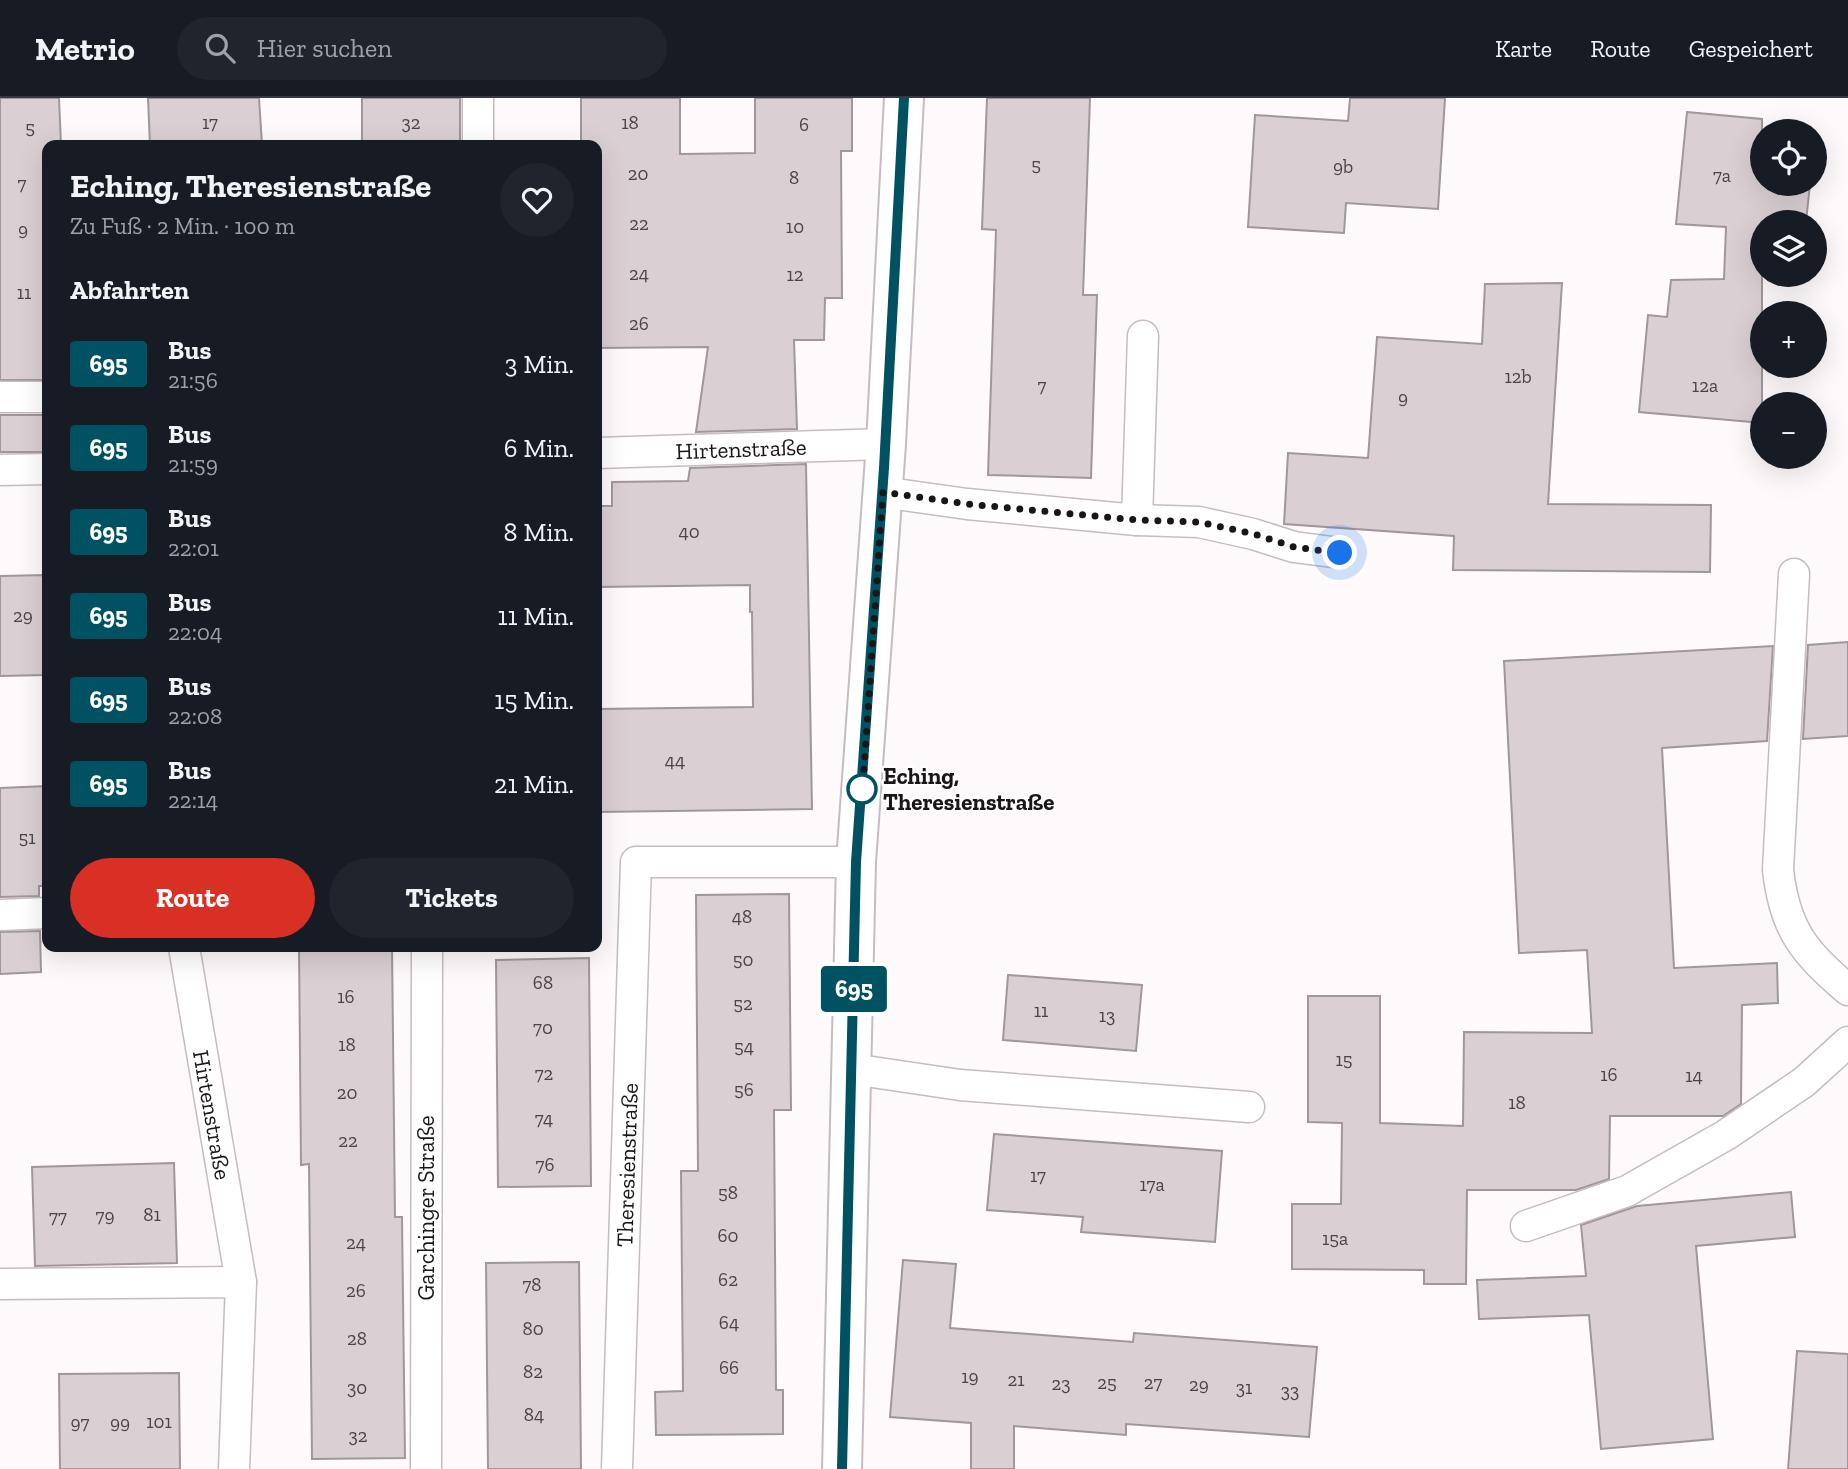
<!DOCTYPE html>
<html lang="de">
<head>
<meta charset="utf-8">
<style>
	:root { --surface:#171b24; --page:#20242c; --text:#f1f3f6; --muted:#9ea1a6; --line:#363941; --accent:#d93025 }
	body { margin:0; font-family:"Zilla Slab",serif; background:var(--page); color:var(--text); height:100vh; display:flex; flex-direction:column; font-size:26px; white-space:nowrap }
	* { box-sizing:border-box; margin:0 }
	p { font-size:23px; color:var(--muted) }
	.icon { flex:none; width:38px; height:38px; fill:none; stroke:currentColor; stroke-width:2; stroke-linecap:round; stroke-linejoin:round }
	.map { position:relative; flex:1; overflow:hidden }
	.details { position:absolute; left:42px; top:42px; width:560px; height:812px; display:flex; flex-direction:column; background:var(--surface); border-radius:14px; box-shadow:0 7px 28px #0002 }
	.details>* { flex:none }
	.badge { padding:0 14px; border-radius:5px; font-size:24px; line-height:46px }
	.buttons { position:absolute; left:1750px; top:21px; display:grid; gap:14px }
	.buttons a { display:grid; place-items:center; width:77px; height:77px; border-radius:50%; background:var(--surface); box-shadow:0 7px 28px #0002; font-size:35px }
	.you { position:absolute; width:35px; height:35px; margin:-18px; border:5px solid #fff; border-radius:50%; background:#1a73e8; box-shadow:0 0 0 10px #1a73e833 }
	.map>.badge { position:absolute; translate:-50% -50%; box-shadow:0 0 0 4px #fff }
	h2 { padding:0 28px; font-size:26px; line-height:63px }
	.round { display:grid; place-items:center; flex:none; width:74px; height:74px; border-radius:37px; background:var(--page) }
	.head { display:flex; align-items:center; justify-content:space-between; height:119px; padding:0 28px }
	h1 { font-size:33px; font-weight:700; line-height:52px }
	.cta { display:flex; gap:14px; margin-top:auto; padding:14px 28px }
	.cta a { flex:1; height:80px; border-radius:42px; background:var(--accent); color:#fff; font-size:28px; font-weight:700; line-height:80px; text-align:center }
	.cta a+a { background:var(--page); color:var(--text) }
	ul { padding:0; list-style:none }
	li { display:flex; align-items:center; gap:21px; height:84px; padding:0 28px }
	li div { flex:1 }
	li b { display:block; font-size:26px }
	li em { font-style:normal }
	li .badge { min-width:77px; font-weight:700; text-align:center }
	header { display:flex; align-items:center; gap:42px; box-sizing:border-box; height:98px; padding:0 35px; background:var(--surface); border-bottom:2px solid var(--line) }
	header strong { font-size:33px }
	nav { display:flex; gap:38px; margin-inline-start:auto; font-size:24px }
	.search { width:490px; height:63px; background:var(--page); display:flex; align-items:center; gap:18px; box-sizing:border-box; padding:0 24px; border-radius:38px; color:var(--muted); font-size:26px }
	.map>svg:first-child { display:block }
	.building { fill:#dad0d4; stroke:#a0969b; stroke-width:2 }
	.lines { fill:none; stroke-linecap:round; stroke-linejoin:round }
	.lane-casing { stroke:#c6bcc0; stroke-width:33 }
	.street-casing { stroke:#c6bcc0; stroke-width:42 }
	.lane { stroke:#fff; stroke-width:30 }
	.street { stroke:#fff; stroke-width:38 }
	.line-casing { stroke:#fff; stroke-width:16 }
	.line { stroke:#005262; stroke-width:10 }
	.walk { stroke:#1a1618; stroke-width:7; stroke-dasharray:0 12.6 }
	.stop-dot { fill:#fff; stroke:#005262; stroke-width:3.5 }
	.labels { text-anchor:middle; dominant-baseline:central; stroke-width:5; stroke-linejoin:round; paint-order:stroke }
	.number-label { font-size:19px; fill:#4a4447 }
	.street-label { font-size:23px; fill:#1a1618; stroke:#fff }
	.stop-label { font-size:23px; font-weight:bold; fill:#1a1618; stroke:#fff; text-anchor:start }
</style>
</head>
<body>
<header>
<strong>Metrio</strong>
<div class="search"><svg class="icon" aria-label="search" viewBox="0 0 24 24"><circle cx="10" cy="10" r="6"/><path d="M15 15l6 6"/></svg>Hier suchen</div>
<nav><a>Karte</a><a>Route</a><a>Gespeichert</a></nav>
</header>
<div class="map">
<svg width="1848" height="1371" viewBox="0 0 1848 1371">
	<rect width="100%" height="100%" fill="#fefafc"/>
	<g class="building">
		<path d="M0 0H59L61 47H47V56L43 57 47 141V282H0Z"/>
		<path d="M148 0H259L262 47H150Z"/>
		<rect x="362" y="0" width="98" height="47"/>
		<path d="M581 0H680V56L755 55V0H852V53H841L842 200H825L824 242H794L797 331 696 334 708 249 597 250V47H581Z"/>
		<path d="M987 0H1090L1083 197H1097L1091 380 988 377 996 132 982 131Z"/>
		<path d="M1350 0H1445L1438 111 1346 105 1344 135 1248 129 1255 17 1348 23Z"/>
		<path d="M1687 14 1762 21V86H1810L1806 124H1762V325L1639 314 1648 217 1667 219 1671 182 1724 181 1726 129 1676 126Z"/>
		<path d="M1562 185 1548 406 1711 407 1710 474 1453 472 1454 438 1284 426 1288 355 1368 360 1377 239 1482 246 1485 186Z"/>
		<path d="M47 317V354H0V317Z"/>
		<path d="M806 366 812 711 597 714V611L753 609 752 514H750V487L597 489V408H612V384L688 383 690 370Z"/>
		<path d="M47 477V577L0 578V478Z"/>
		<path d="M1848 544V638L1803 641 1808 547Z"/>
		<path d="M1773 548 1767 643 1662 650 1674 870 1777 865 1778 905 1742 907 1741 1006 1723 1018H1610L1609 1081 1576 1092H1467L1466 1186H1424V1172L1292 1171V1106H1341L1342 1025 1308 1024V898H1380V1025L1463 1028 1464 934 1592 935 1587 852 1519 855 1504 563Z"/>
		<path d="M47 688V788H39V798L0 799V690Z"/>
		<path d="M789 796 791 1012H774L776 1292H783V1336L656 1337 655 1294 683 1293 681 1073H698L696 797Z"/>
		<path d="M40 833 41 874 0 876V834Z"/>
		<path d="M299 849H392L395 1119H402L405 1360 312 1361 309 1066 301 1067Z"/>
		<path d="M589 860 591 1088 498 1089 496 862Z"/>
		<path d="M1008 877 1142 887 1136 953 1003 942Z"/>
		<path d="M994 1036 1222 1053 1215 1144 1081 1134 1083 1119 987 1112Z"/>
		<path d="M174 1065 177 1165 35 1168 32 1069Z"/>
		<path d="M1791 1094 1795 1139 1696 1148 1713 1341 1601 1351 1589 1217 1479 1221 1477 1182 1586 1178 1581 1127 1637 1108Z"/>
		<path d="M903 1162 956 1166 950 1230 1133 1244 1134 1235 1317 1249 1309 1339 1126 1326V1337L1014 1328V1371H971V1325L890 1319Z"/>
		<path d="M579 1164 581 1371H488L486 1165Z"/>
		<path d="M1797 1253 1848 1256V1371H1788Z"/>
		<path d="M179 1275 180 1371H60L59 1276Z"/>
	</g>
	<g class="lines">
		<defs>
			<g id="lane">
				<path d="M478 0V47"/>
				<path d="M0 299H47"/>
				<path d="M597 355 886 346"/>
				<path d="M0 372 47 371"/>
				<path d="M882 394 967 406 1137 422 1143 238"/>
				<path d="M1137 422 1199 424 1253 436 1294 449 1340 455"/>
				<path d="M1794 476 1778 772C1785 832 1803 853 1848 892"/>
				<path d="M0 817 47 815"/>
				<path d="M184 849 241 1184"/>
				<path d="M852 971 960 987 1249 1009"/>
				<path d="M1526 1128 1627 1093 1726 1037 1804 984 1848 944"/>
				<path d="M0 1186 241 1184 234 1371"/>
				<path d="M426 1371 427 849"/>
				<path d="M617 1371 636 764H856"/>
			</g>
			<path id="street" d="M842 1371 856 764 886 346 904 0"/>
		</defs>
		<use href="#lane" class="lane-casing"/>
		<use href="#street" class="street-casing"/>
		<use href="#lane" class="lane"/>
		<use href="#street" class="street"/>
	</g>
	<g class="lines">
		<defs>
			<path id="line" d="M842 1371 856 764 884 370 904 0"/>
		</defs>
		<use href="#line" class="line-casing"/>
		<use href="#line" class="line"/>
		<path class="walk" d="M862 691V700L883 394 967 406 1137 422 1199 424 1254 436 1294 449 1340 455"/>
	</g>
	<circle class="stop-dot" cx="862" cy="691" r="14"/>
	<g class="labels">
		<g class="number-label">
			<text x="210" y="24">17</text>
			<text x="411" y="24">32</text>
			<text x="630" y="24">18</text>
			<text x="804" y="26">6</text>
			<text x="30" y="29">5</text>
			<text x="1036" y="66">5</text>
			<text x="1343" y="68">9b</text>
			<text x="638" y="75">20</text>
			<text x="1722" y="77">7a</text>
			<text x="794" y="79">8</text>
			<text x="22" y="85">7</text>
			<text x="639" y="125">22</text>
			<text x="795" y="128">10</text>
			<text x="23" y="131">9</text>
			<text x="639" y="175">24</text>
			<text x="795" y="176">12</text>
			<text x="24" y="194">11</text>
			<text x="639" y="225">26</text>
			<text x="1518" y="278">12b</text>
			<text x="1042" y="287">7</text>
			<text x="1705" y="287">12a</text>
			<text x="1403" y="299">9</text>
			<text x="689" y="433">40</text>
			<text x="23" y="517">29</text>
			<text x="675" y="662">44</text>
			<text x="27" y="739">51</text>
			<text x="742" y="818">48</text>
			<text x="743" y="861">50</text>
			<text x="543" y="884">68</text>
			<text x="346" y="898">16</text>
			<text x="743" y="905">52</text>
			<text x="1041" y="912">11</text>
			<text x="1107" y="917">13</text>
			<text x="543" y="929">70</text>
			<text x="347" y="946">18</text>
			<text x="744" y="948">54</text>
			<text x="1344" y="961">15</text>
			<text x="544" y="975">72</text>
			<text x="1609" y="976">16</text>
			<text x="1694" y="977">14</text>
			<text x="744" y="991">56</text>
			<text x="347" y="994">20</text>
			<text x="1517" y="1004">18</text>
			<text x="544" y="1020">74</text>
			<text x="348" y="1042">22</text>
			<text x="545" y="1066">76</text>
			<text x="1038" y="1077">17</text>
			<text x="1152" y="1086">17a</text>
			<text x="728" y="1094">58</text>
			<text x="152" y="1116">81</text>
			<text x="105" y="1117">79</text>
			<text x="58" y="1118">77</text>
			<text x="728" y="1137">60</text>
			<text x="1335" y="1140">15a</text>
			<text x="356" y="1144">24</text>
			<text x="728" y="1181">62</text>
			<text x="532" y="1186">78</text>
			<text x="356" y="1192">26</text>
			<text x="729" y="1224">64</text>
			<text x="533" y="1230">80</text>
			<text x="357" y="1240">28</text>
			<text x="729" y="1269">66</text>
			<text x="533" y="1273">82</text>
			<text x="970" y="1278">19</text>
			<text x="1016" y="1281">21</text>
			<text x="1107" y="1284">25</text>
			<text x="1153" y="1284">27</text>
			<text x="1061" y="1285">23</text>
			<text x="1199" y="1286">29</text>
			<text x="357" y="1289">30</text>
			<text x="1244" y="1289">31</text>
			<text x="1290" y="1292">33</text>
			<text x="534" y="1316">84</text>
			<text x="159" y="1323">101</text>
			<text x="80" y="1324">97</text>
			<text x="120" y="1324">99</text>
			<text x="358" y="1337">32</text>
		</g>
		<g class="street-label">
			<text transform="translate(741 351) rotate(-2)">Hirtenstraße</text>
			<text transform="translate(212 1017) rotate(80)">Hirtenstraße</text>
			<text transform="translate(627 1067) rotate(-88)">Theresienstraße</text>
			<text transform="translate(426 1110) rotate(-90)">Garchinger Straße</text>
		</g>
		<g class="stop-label">
			<text x="883" y="678">Eching,<tspan x="883" dy="26">Theresienstraße</tspan></text>
		</g>
	</g>
</svg>
<div class="buttons">
<a><svg class="icon" aria-label="locate" viewBox="0 0 24 24"><circle cx="12" cy="12" r="6"/><path d="M12 2v4M12 18v4M2 12h4M18 12h4"/></svg></a>
<a><svg class="icon" aria-label="layers" viewBox="0 0 24 24"><path d="M12 4l9 5-9 5-9-5zM3 14l9 5 9-5"/></svg></a>
<a>+</a>
<a>−</a>
</div>
<div class="you" style="left:1340px;top:455px"></div>
<b class="badge" style="left:854px;top:891px;background:#005262;color:#fff">695</b>
<section class="details">
<div class="head"><div><h1>Eching, Theresienstraße</h1><p>Zu Fuß · 2 Min. · 100 m</p></div><a class="round"><svg class="icon" aria-label="heart" viewBox="0 0 24 24"><path d="M12 20l-8-8c-3-5 5-10 8-4 3-6 11-1 8 4z"/></svg></a></div>
<h2>Abfahrten</h2>
<ul>
<li><span class="badge" style="background:#005262;color:#fff">695</span><div><b>Bus</b><p>21:56</p></div><em>3 Min.</em></li>
<li><span class="badge" style="background:#005262;color:#fff">695</span><div><b>Bus</b><p>21:59</p></div><em>6 Min.</em></li>
<li><span class="badge" style="background:#005262;color:#fff">695</span><div><b>Bus</b><p>22:01</p></div><em>8 Min.</em></li>
<li><span class="badge" style="background:#005262;color:#fff">695</span><div><b>Bus</b><p>22:04</p></div><em>11 Min.</em></li>
<li><span class="badge" style="background:#005262;color:#fff">695</span><div><b>Bus</b><p>22:08</p></div><em>15 Min.</em></li>
<li><span class="badge" style="background:#005262;color:#fff">695</span><div><b>Bus</b><p>22:14</p></div><em>21 Min.</em></li>
</ul>
<div class="cta"><a>Route</a><a>Tickets</a></div>
</section>
</div>
</body>
</html>
